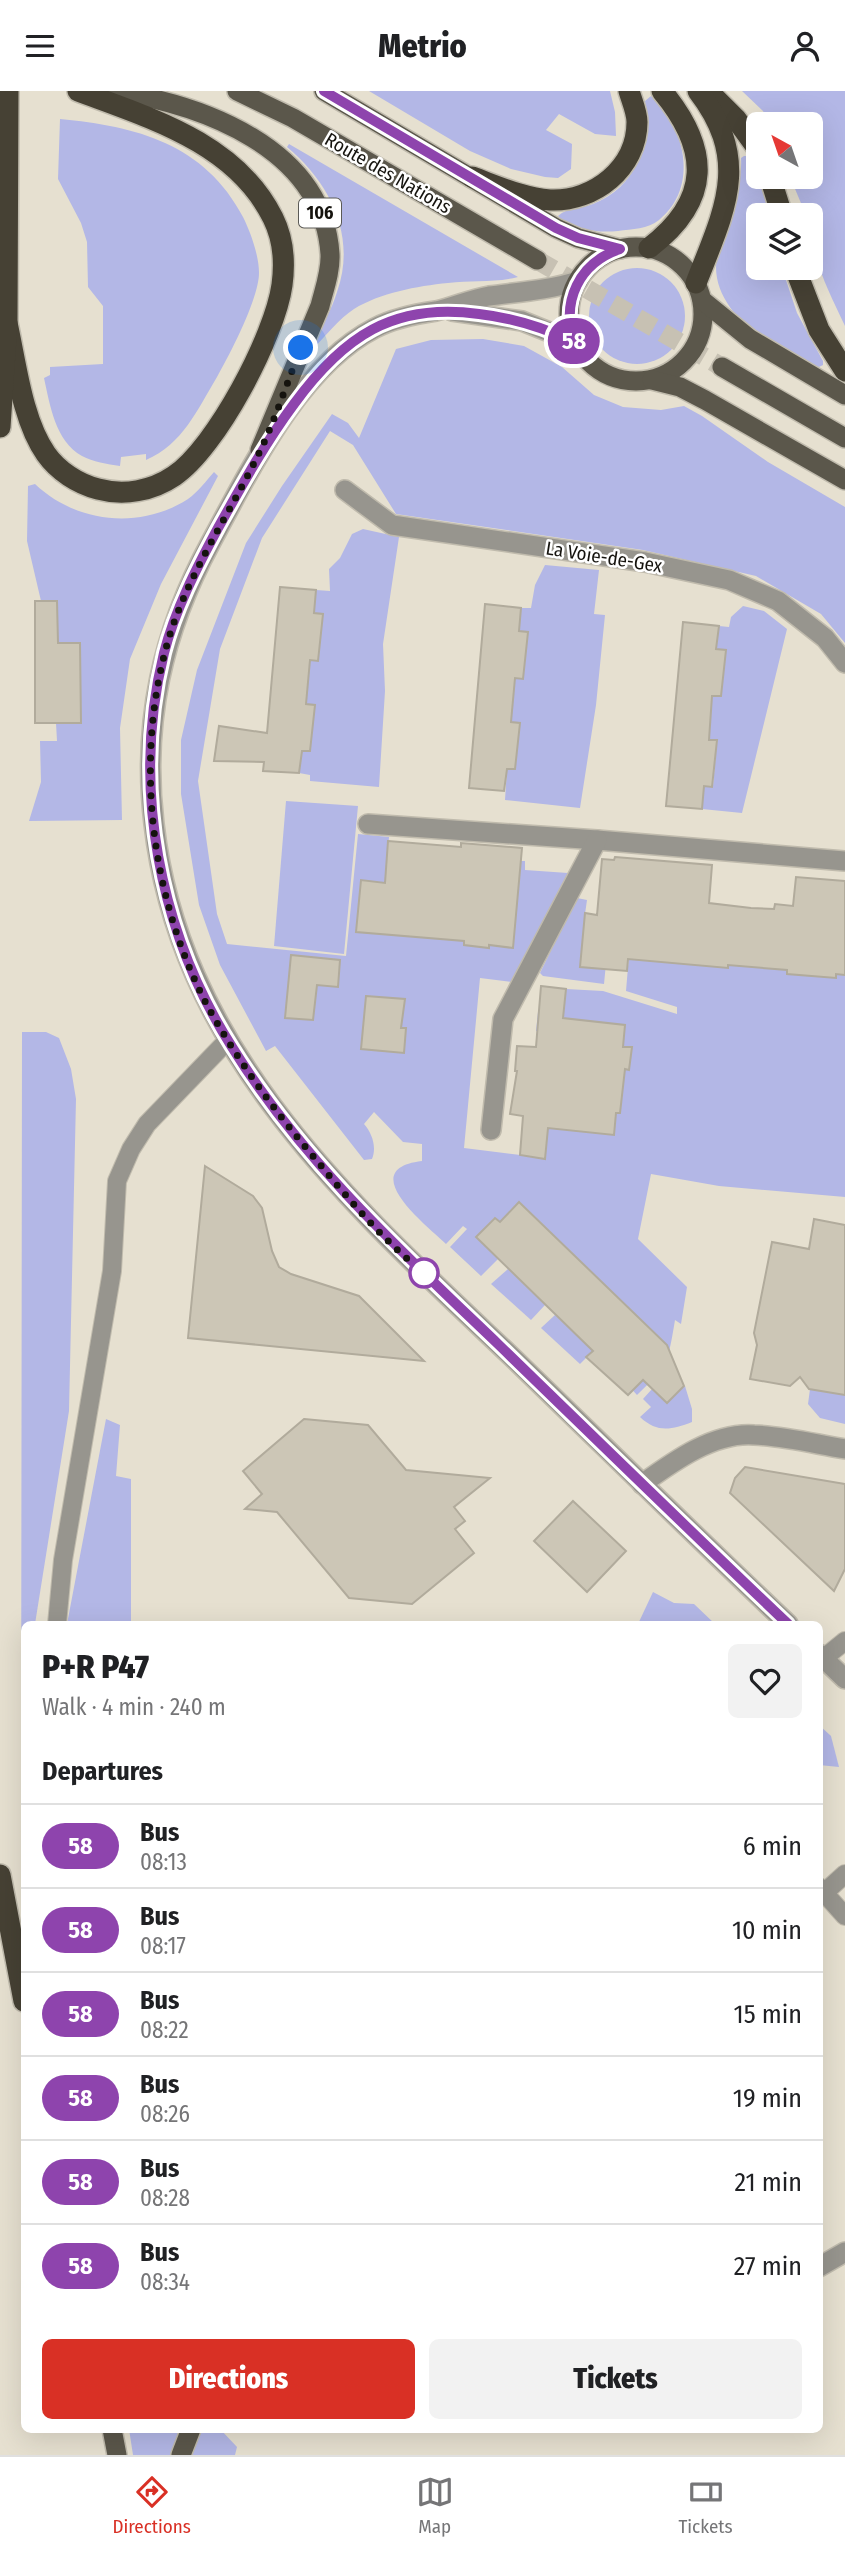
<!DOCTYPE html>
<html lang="en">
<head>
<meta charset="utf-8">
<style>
	:root { --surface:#fff; --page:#f2f2f2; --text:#202124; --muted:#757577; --line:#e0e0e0; --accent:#d93025 }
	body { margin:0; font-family:"Fira Sans Condensed",sans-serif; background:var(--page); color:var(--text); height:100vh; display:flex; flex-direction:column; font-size:26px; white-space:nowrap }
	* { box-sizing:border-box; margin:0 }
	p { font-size:23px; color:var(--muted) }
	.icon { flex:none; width:38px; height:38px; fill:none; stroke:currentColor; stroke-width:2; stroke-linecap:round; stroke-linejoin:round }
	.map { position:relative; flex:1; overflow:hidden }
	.side { position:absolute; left:21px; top:1530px; width:802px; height:812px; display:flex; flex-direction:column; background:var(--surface); border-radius:10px; box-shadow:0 7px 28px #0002 }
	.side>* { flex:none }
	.badge { padding:0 14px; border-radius:23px; font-size:24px; line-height:46px }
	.needle { width:46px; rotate:320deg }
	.buttons { position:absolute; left:746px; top:21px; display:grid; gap:14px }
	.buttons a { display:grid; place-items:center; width:77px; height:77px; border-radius:10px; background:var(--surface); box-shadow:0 7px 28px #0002; font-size:35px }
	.you { position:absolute; width:35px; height:35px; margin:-18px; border:5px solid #fff; border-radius:50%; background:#1a73e8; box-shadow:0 0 0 10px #1a73e833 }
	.map>.badge { position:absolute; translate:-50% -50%; box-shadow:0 0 0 4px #fff }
	h2 { padding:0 21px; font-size:26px; line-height:63px }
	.round { display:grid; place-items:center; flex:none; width:74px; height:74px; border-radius:10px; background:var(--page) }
	.head { display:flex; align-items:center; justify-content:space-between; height:119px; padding:0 21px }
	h1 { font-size:33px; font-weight:800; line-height:52px }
	.cta { display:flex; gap:14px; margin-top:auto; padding:14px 21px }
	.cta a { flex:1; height:80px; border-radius:10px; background:var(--accent); color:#fff; font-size:28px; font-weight:800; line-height:80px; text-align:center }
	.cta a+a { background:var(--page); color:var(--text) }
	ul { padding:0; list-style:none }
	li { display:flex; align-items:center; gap:21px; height:84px; padding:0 21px; border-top:2px solid var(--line) }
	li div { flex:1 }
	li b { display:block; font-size:26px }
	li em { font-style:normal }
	li .badge { min-width:77px; font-weight:700; text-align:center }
	header { display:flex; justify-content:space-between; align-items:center; height:91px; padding:0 21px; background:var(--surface); font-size:32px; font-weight:800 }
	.tab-bar { display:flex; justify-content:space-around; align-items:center; height:98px; border-top:2px solid var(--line); background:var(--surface); font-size:19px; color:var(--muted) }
	.tab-bar a { display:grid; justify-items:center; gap:4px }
	.tab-bar .active { color:var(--accent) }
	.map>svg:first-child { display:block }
	.green { fill:#b3b7e6 }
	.building { fill:#ccc6b6; stroke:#b1ab9c; stroke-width:2 }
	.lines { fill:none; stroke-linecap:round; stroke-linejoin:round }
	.primary-tunnel { stroke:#c7c1b3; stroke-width:19; stroke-dasharray:19 10; stroke-linecap:butt }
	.service-casing { stroke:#c0bbad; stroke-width:20 }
	.minor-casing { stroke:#c0bbad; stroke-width:22 }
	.tertiary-casing { stroke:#c0bbad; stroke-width:22 }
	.primary-casing { stroke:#c0bbad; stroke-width:22 }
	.motorway-casing { stroke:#c0bbad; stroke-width:24 }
	.service { stroke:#97958e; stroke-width:18 }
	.minor { stroke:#97958e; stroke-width:19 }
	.tertiary { stroke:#97958e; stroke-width:19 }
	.primary { stroke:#5b574b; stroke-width:19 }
	.motorway { stroke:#464134; stroke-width:21 }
	.line-casing { stroke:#fff; stroke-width:16 }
	.line { stroke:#8e44ad; stroke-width:10 }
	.walk { stroke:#15130e; stroke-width:7; stroke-dasharray:0 12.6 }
	.stop-dot { fill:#fff; stroke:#8e44ad; stroke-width:3.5 }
	.labels { text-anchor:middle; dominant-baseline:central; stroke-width:5; stroke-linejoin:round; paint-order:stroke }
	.shield { fill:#fff; stroke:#5b5a56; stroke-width:2 }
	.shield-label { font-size:18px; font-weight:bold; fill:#15130e }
	.street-label { font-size:19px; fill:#15130e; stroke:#fff }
</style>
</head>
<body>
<header><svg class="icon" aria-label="menu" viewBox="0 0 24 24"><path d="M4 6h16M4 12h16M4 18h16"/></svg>Metrio<svg class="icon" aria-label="person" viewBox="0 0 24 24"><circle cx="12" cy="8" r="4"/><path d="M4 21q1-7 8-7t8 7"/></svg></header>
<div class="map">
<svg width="845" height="2364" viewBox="0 0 845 2364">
	<rect width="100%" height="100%" fill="#e6e0d0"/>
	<g class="green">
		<path d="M369 0H610L615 21 616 45 595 43 559 23 546 39 572 53 571 78 558 87 545 86 511 78 470 60Z"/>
		<path d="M742 0H845V235C828 199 810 165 810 124H806L790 86H810V33H769L763 20Z"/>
		<path d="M651 5C685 35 700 96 659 129 648 138 632 138 618 140 597 142 579 139 561 128L558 125C568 116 581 118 593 113 636 96 651 54 645 10Z"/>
		<path d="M60 28C136 35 205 53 243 126 251 142 259 165 259 182 259 207 230 263 217 286 197 319 183 353 146 369V363L121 366 120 375C107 373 93 371 82 365 55 350 50 314 44 287L50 284V276L103 273V215L88 196 87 151 81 132 58 88Z"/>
		<path d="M289 53 518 186C494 192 471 189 448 192 417 195 380 202 354 218 339 228 327 243 315 256L314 251C322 235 332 218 337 201 357 145 330 92 287 56Z"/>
		<path d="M744 65H748L758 81V86H760L769 124H758V177H782L797 222 823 270V274L819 276C776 262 707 220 717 166 723 132 743 103 741 67Z"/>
		<circle cx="637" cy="225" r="48"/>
		<path d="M483 248 524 255 562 276 594 304 623 316 661 319 684 315 702 325 768 371 845 416V552L821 523 756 485 643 459 396 423 353 354 330 340 262 447 220 558 198 690 217 823 227 853 346 865 358 743 389 746 387 771 464 850 465 854 489 856 493 798 512 770H525V779L568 782 512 891 480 887 464 1057 545 1067 556 942 536 940 538 921 563 923 566 898 603 900 677 923V916L626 900 629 864 678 873 679 869 703 871 704 875 727 877 729 865 787 879V883L835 887 836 883 845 884V1106L719 1095 651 1083 638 1148 687 1196 681 1233 675 1229C668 1271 668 1274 637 1304L625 1291 659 1246 520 1111 500 1131 494 1127 476 1146 498 1168 481 1185 450 1156 467 1138 463 1135 446 1153C426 1134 354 1078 422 1070V1053L403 1051 374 1021 364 1033C372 1042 377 1056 372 1068L364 1069 275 955 266 960 220 874 199 814 181 703V649L197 579 246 452 282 395 332 323 348 332 359 347 396 258 431 249Z"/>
		<path d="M214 381 218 385 161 493 130 568 120 637 122 729 29 730 41 691 40 650H57L56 632 81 631 80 552H58L57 510H41L27 450 28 395 35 393C76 432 140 439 188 408 198 401 206 390 214 381Z"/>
		<path d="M363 438 399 446 383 553 385 600 379 696 310 690V684L299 682 302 660H310L314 614 306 613 310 569 318 570 322 523 314 522 316 499 330 500 329 478 340 467 352 443Z"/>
		<path d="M545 474 599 479 594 523 605 524 596 614 580 717 505 709 507 678H515L520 632 511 631 515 587 523 588 528 541 519 540 521 517H531L535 494Z"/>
		<path d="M743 515 764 520 787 538 742 722 702 718 704 695H713L717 650 708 649 712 605H721L726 559 716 558 719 535 729 536 731 526Z"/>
		<path d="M286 710 358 715 344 863 274 855Z"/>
		<path d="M577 807 587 809 585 823 607 862 604 893 543 885 540 882Z"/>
		<path d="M22 941H46L59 947 71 978 76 1008 69 1320 35 1533H24V1683L21 1741Z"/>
		<path d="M508 1178 545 1214 531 1229 491 1193Z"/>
		<path d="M555 1224 593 1260 580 1273 541 1237Z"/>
		<path d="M685 1295 692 1318V1331C671 1339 657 1342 640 1326L651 1316 643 1308 652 1298 667 1312Z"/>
		<path d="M825 1297 838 1300 845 1304V1333L820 1327 808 1313 810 1298 822 1300Z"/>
		<path d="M106 1328 120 1334 116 1385 131 1388V1533H67Z"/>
		<path d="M653 1501 674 1512 694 1513 715 1533H638Z"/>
		<path d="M819 1634 831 1645 839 1676 819 1674Z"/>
		<path d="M129 2338H179L171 2364H133Z"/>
		<path d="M199 2338H220L237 2356 235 2364H190Z"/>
	</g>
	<g class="building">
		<path d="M280 496 316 499 314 522 323 523 318 570 310 569 306 613 315 614 310 660H302L299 682 263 680 264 671 214 670 219 635 267 642Z"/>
		<path d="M35 510H57L58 552H80L81 632H35Z"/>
		<path d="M485 513 521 517 519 540 528 541 523 588 515 587 511 631 520 632 515 678H507L504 700 469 697Z"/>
		<path d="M683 531 719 535 716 558 726 559 721 605H712L709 649H717L712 696 704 695 702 718 666 715Z"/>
		<path d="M388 750 461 756V752L522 757 513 857 489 854V857L464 854V850L356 841 361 789 385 792Z"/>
		<path d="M615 766 712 774 709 812 751 817 774 818 775 813 793 815 796 786 845 790V884L836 883V887L787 883V879L728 874V877L628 868 627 880 580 876 585 822 597 824 602 768 614 769Z"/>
		<path d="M291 864 340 869 338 896 317 894 313 929 285 927Z"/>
		<path d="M541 895 566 898 563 927 625 934 623 956H632L629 979 625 978 620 1022H616L614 1044 548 1037 545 1068 520 1064 523 1025 510 1023 517 980H515L517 955 536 956Z"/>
		<path d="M366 905 405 908 401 937H406L404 962 361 958Z"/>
		<path d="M205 1075 253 1105 262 1117 272 1160 279 1176 291 1183 359 1205 424 1270 188 1247Z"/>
		<path d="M519 1111 667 1254 684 1295 667 1312 643 1289 628 1304 586 1266 593 1260 476 1146 495 1127 500 1131Z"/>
		<path d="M814 1128 845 1134V1304L809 1298 800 1286 790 1295 750 1288 757 1254 754 1242 772 1151 809 1158Z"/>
		<path d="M304 1328 368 1334 406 1379 490 1387 454 1416 465 1430 455 1438 474 1462 412 1513 349 1507 277 1421 245 1418 262 1403 243 1380Z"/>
		<path d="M745 1376 845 1393V1478L834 1500 730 1402 735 1387Z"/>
		<path d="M573 1410 626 1460 587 1501 534 1450Z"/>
	</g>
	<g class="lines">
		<path class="primary-tunnel" d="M537 169 722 276"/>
		<defs>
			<g id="service">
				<path d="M57 1533 63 1469 112 1180 117 1090 131 1058 147 1033 227 950"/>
				<path d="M824 1567 845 1550"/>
				<path d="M819 1796 845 1825"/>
				<path d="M824 1802 845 1783"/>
			</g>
			<g id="minor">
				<path d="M345 399 392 434 645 471 729 489 778 510 825 547 845 572"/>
				<path d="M368 733 597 749 845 770"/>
				<path d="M491 1039 503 928 597 749"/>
				<path d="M642 1393C674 1370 714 1341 754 1344 784 1345 815 1353 845 1358"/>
				<path d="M819 2176 845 2161"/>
			</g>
			<g id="tertiary">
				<path d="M578 190C549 199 519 201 489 205 471 208 454 216 436 220 415 223 394 227 375 237 299 276 250 379 211 451 162 541 142 632 154 733 180 963 354 1116 512 1266 604 1355 695 1445 788 1533"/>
				<path d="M452 220 522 230 574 251"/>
				<path d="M819 1563 845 1588"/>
			</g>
			<g id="primary">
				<path d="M112 0C201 13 323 56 330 163 331 180 324 199 320 215L260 359"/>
				<path d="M237 0 293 27 537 169"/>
				<path d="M324 0 556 137 578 147 620 158"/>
				<circle cx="636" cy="223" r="67"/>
				<path d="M702 209 750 248 845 304"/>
				<path d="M722 276 845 347"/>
				<path d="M652 289 680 296 705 309 845 389"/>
				<path d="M112 2338 117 2364"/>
				<path d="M181 2364 191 2338"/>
			</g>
			<g id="motorway">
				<path d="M709 1 736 28 758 58"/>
				<path d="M472 86C497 95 523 107 550 109 594 111 637 77 637 31 637 21 632 10 629 0"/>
				<path d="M770 86 782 124"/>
				<path d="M649 157C712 109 710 58 662 0"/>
				<path d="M795 177 819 239 845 280"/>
				<path d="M696 192C724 120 752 70 698 0"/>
				<path d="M7 232C16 272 22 329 46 363 58 380 78 393 98 398 124 405 152 400 174 385 216 357 275 245 282 194 285 172 283 147 273 127 236 52 150 27 78 0"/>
				<path d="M0 336 7 232 8 0"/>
				<path d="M0 1784 24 1910"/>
			</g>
		</defs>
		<use href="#service" class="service-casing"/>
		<use href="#minor" class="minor-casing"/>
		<use href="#tertiary" class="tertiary-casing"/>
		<use href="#primary" class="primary-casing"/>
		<use href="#motorway" class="motorway-casing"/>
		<use href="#service" class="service"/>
		<use href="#minor" class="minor"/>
		<use href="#tertiary" class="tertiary"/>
		<use href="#primary" class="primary"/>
		<use href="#motorway" class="motorway"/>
	</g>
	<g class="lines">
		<defs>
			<path id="line" d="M324 0 556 137 578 147 620 158C579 172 561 210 574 251 543 236 513 227 479 223 393 211 343 246 294 313 265 352 242 394 218 437 197 476 175 519 164 562 131 695 159 841 232 956 303 1071 403 1162 499 1254 595 1347 691 1441 788 1533"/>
		</defs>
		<use href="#line" class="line-casing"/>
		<use href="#line" class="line"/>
		<path class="walk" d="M301 257C287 291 276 327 260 360 228 427 183 489 165 561 135 677 152 810 208 916 239 972 277 1023 318 1071 350 1110 385 1151 424 1182"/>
	</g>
	<circle class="stop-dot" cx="424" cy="1182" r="14"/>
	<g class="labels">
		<rect class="shield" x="299" y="107.5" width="42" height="29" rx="5"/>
		<g class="shield-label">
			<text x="320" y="122">106</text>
		</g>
		<g class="street-label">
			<text transform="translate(388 82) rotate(30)">Route des Nations</text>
			<text transform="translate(604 466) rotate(9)">La Voie-de-Gex</text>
		</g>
	</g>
</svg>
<div class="buttons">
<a><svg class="needle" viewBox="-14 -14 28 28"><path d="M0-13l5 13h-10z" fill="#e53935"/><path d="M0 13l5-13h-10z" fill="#757577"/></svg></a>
<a><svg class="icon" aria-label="layers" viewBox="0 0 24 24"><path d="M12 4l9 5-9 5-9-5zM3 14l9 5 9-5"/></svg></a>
</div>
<div class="you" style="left:301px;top:257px"></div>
<b class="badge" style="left:574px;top:250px;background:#8e44ad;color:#fff">58</b>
<section class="side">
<div class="head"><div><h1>P+R P47</h1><p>Walk · 4 min · 240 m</p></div><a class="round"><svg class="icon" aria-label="heart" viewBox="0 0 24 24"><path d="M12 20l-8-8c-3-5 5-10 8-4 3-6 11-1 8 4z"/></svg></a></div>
<h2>Departures</h2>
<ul>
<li><span class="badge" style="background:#8e44ad;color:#fff">58</span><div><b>Bus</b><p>08:13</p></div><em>6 min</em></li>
<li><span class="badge" style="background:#8e44ad;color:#fff">58</span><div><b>Bus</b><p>08:17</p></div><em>10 min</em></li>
<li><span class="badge" style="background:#8e44ad;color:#fff">58</span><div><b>Bus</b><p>08:22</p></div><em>15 min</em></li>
<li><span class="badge" style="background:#8e44ad;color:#fff">58</span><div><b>Bus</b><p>08:26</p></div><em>19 min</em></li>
<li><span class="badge" style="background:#8e44ad;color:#fff">58</span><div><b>Bus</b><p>08:28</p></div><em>21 min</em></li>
<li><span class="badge" style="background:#8e44ad;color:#fff">58</span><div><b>Bus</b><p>08:34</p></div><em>27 min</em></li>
</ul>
<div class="cta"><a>Directions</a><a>Tickets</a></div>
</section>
</div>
<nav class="tab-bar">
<a class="active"><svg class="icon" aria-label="directions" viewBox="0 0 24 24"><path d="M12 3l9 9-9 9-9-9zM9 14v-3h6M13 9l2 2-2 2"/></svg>Directions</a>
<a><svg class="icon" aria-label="map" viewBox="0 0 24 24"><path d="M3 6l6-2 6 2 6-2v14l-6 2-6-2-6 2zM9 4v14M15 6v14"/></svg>Map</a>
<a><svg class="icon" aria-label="tickets" viewBox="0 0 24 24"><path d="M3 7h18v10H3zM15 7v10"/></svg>Tickets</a>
</nav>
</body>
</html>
